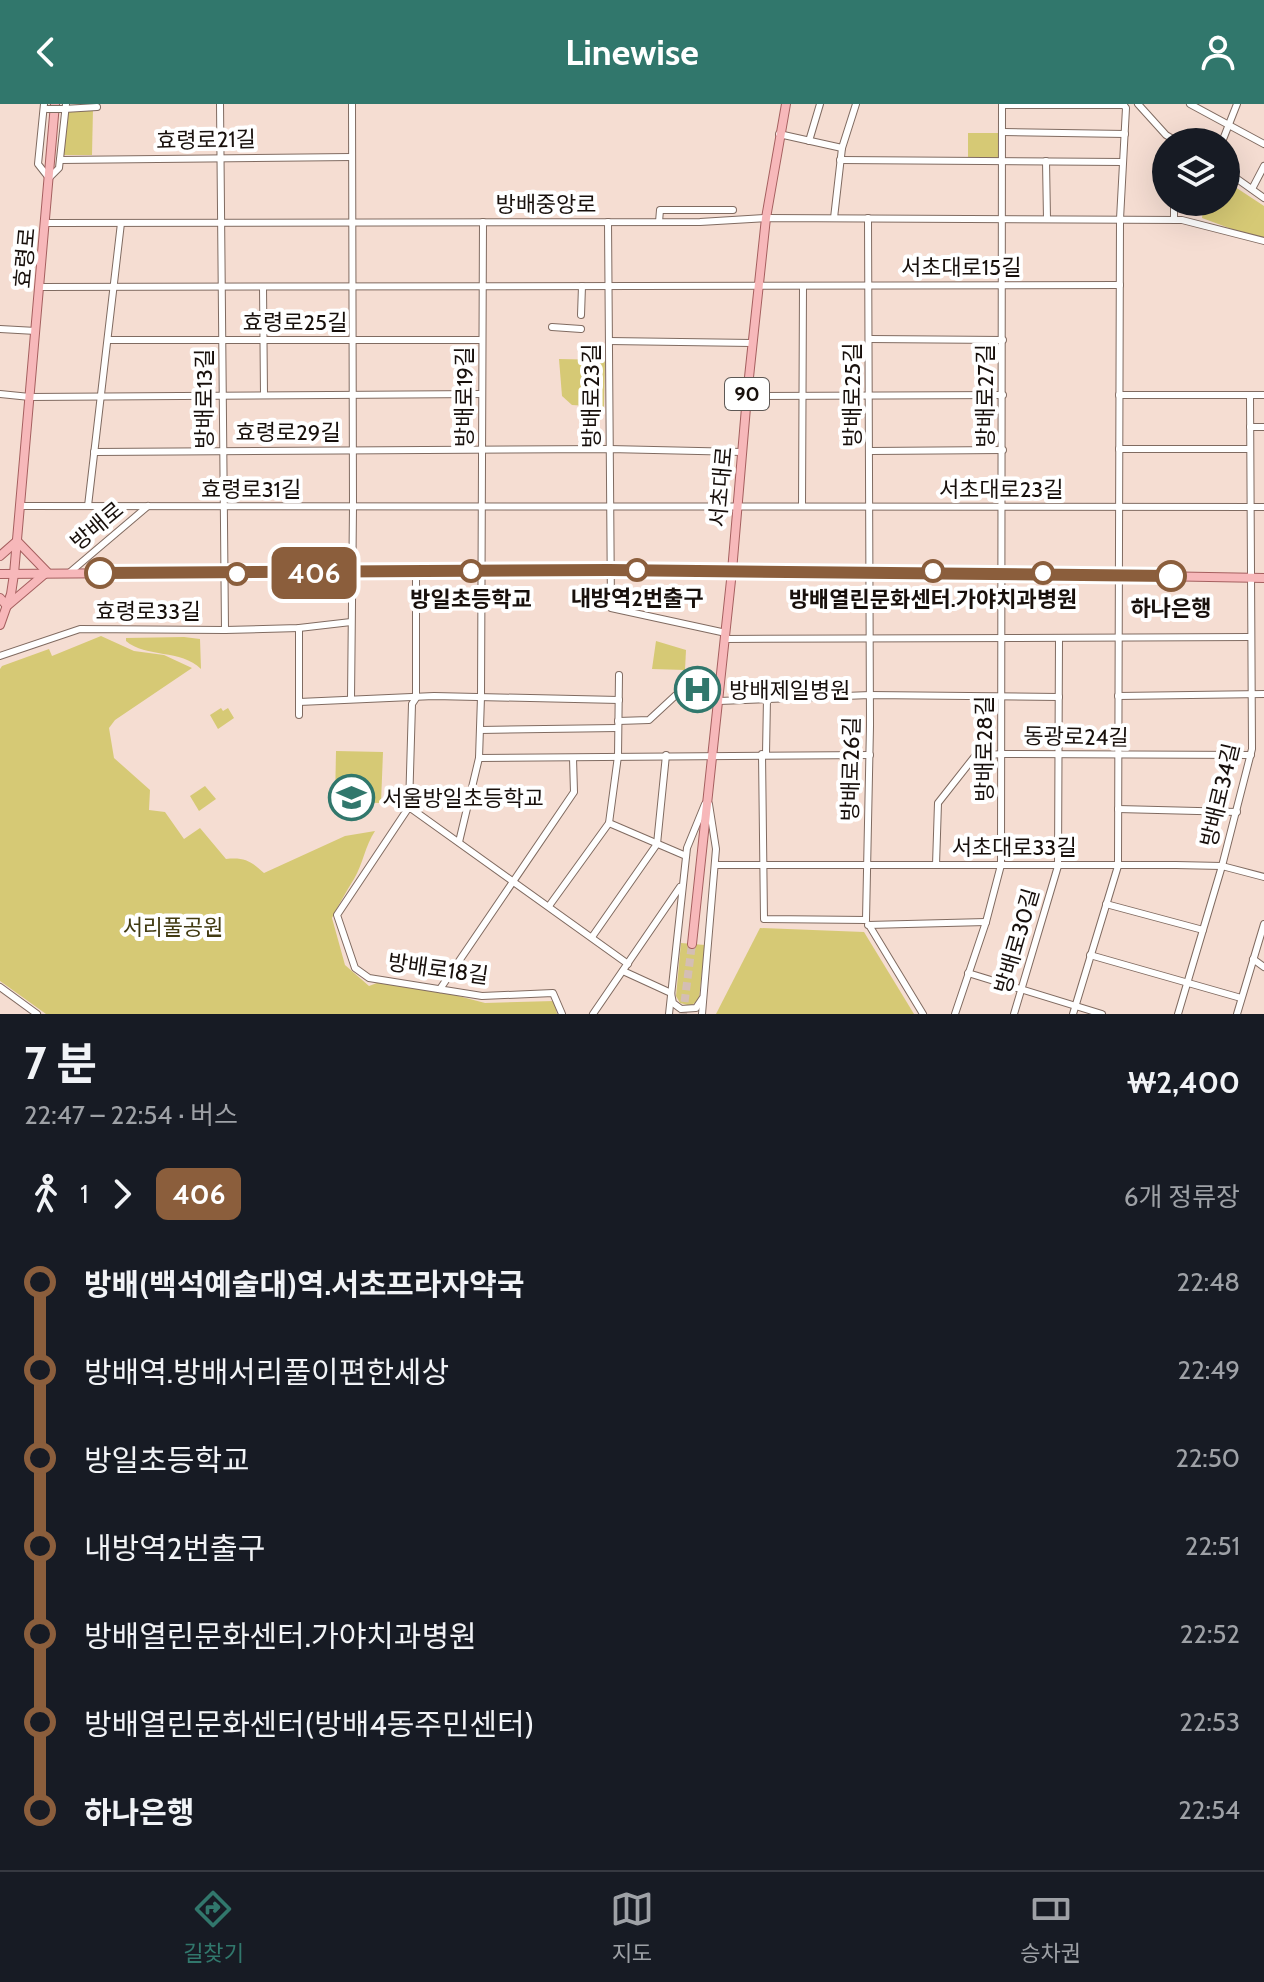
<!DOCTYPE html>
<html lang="ko">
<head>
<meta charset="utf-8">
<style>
	:root { --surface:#171b24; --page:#20242c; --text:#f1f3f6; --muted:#9ea1a6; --line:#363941; --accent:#31776c }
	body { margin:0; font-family:Cabin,"Noto Sans KR",sans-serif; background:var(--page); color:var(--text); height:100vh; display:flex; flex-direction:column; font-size:30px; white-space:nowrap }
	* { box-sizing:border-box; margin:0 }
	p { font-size:26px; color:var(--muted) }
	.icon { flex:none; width:44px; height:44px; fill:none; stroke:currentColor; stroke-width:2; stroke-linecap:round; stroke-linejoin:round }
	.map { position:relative; height:910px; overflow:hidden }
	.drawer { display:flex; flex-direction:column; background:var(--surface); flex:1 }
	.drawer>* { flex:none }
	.badge { padding:0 16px; border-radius:12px; font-size:28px; line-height:52px }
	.fabs { position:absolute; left:1152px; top:24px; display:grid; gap:16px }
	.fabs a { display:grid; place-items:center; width:88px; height:88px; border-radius:50%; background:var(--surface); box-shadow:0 8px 32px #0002; font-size:40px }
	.map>.badge { position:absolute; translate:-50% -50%; box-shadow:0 0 0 4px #fff }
	.legs { display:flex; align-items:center; gap:12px; height:88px; padding:0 24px; font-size:26px }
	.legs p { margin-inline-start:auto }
	.summary { display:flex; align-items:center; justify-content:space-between; height:136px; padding:0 24px }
	h1 { font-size:44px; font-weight:700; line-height:60px }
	ul { padding:0 24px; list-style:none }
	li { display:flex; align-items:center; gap:28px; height:88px; font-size:30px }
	li i { display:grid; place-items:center; width:12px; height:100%; margin:0 10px; background:currentColor }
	li i::after { content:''; width:20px; height:20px; margin:-10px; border:6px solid; border-radius:50%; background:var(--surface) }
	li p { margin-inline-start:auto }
	li:first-child i { background:linear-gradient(#0000 50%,currentColor 0) }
	li:last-child i { background:linear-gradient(currentColor 50%,#0000 0) }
	header { display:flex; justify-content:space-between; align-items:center; height:104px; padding:0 24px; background:var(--accent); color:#fff; font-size:36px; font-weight:700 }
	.dock { display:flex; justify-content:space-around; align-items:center; height:112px; border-top:2px solid var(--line); background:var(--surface); font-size:22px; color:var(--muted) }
	.dock a { display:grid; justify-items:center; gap:4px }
	.dock .selected { color:var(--accent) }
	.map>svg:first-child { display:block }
	.green { fill:#d6c975 }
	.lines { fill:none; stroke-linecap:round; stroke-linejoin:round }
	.major-tunnel { stroke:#d4beb4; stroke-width:8; stroke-dasharray:8 4; stroke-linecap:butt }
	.minor-casing { stroke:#806b61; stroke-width:8 }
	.major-casing { stroke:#a55f5f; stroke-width:10 }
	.minor { stroke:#fff; stroke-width:6 }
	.major { stroke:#f7b8ba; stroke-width:8 }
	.minor-bridge-casing { stroke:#806b61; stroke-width:8; stroke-linecap:butt }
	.minor-bridge { stroke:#fff; stroke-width:6 }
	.line-1-casing { stroke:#fff; stroke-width:18 }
	.line-1 { stroke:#8b5e3c; stroke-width:12 }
	.stop-1-dot { fill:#fff; stroke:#8b5e3c; stroke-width:4 }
	.labels { text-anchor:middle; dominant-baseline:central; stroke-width:8; stroke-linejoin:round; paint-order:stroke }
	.shield { fill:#fff; stroke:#5d5855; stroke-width:2 }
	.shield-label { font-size:20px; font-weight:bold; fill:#18100c }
	.street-label { font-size:22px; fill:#18100c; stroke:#fff }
	.stop-label { font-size:22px; font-weight:bold; fill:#18100c; stroke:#fff }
	.poi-label { font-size:22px; fill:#18100c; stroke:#fff; text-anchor:start }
	.park-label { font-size:22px; fill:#423b12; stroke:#fff }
</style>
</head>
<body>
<header><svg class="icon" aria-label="back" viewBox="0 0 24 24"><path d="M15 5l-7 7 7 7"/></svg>Linewise<svg class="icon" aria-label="person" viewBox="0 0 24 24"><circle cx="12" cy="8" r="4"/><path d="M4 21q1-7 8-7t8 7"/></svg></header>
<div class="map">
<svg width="1264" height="910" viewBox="0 0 1264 910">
	<rect width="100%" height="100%" fill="#f5ddd2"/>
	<g class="green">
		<path d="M93 4 92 51H62L65 6Z"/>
		<path d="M968 29H1001V56L968 55Z"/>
		<path d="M1226 77 1264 102V137L1202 114 1204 98H1226Z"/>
		<path d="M559 255 605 256 604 303 572 301 562 292Z"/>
		<path d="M101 532 134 547 164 551 192 564 115 616 109 624 114 654 150 686 149 706 165 708 184 735 200 724 226 755C244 753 251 757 264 769L345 732 375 727C365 742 363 760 354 775 346 788 339 800 332 814L345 861 369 882 390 874 485 899 554 897 557 910H46L0 877V565L2 562 49 545 52 552Z"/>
		<path d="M184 533 200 535 201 565C181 545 146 554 126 537V534Z"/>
		<path d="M656 537 686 546 685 566 652 565Z"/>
		<path d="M221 604 223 607 228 604 234 614 218 625 210 611Z"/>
		<path d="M336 647 383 648 381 699 335 698Z"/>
		<path d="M205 682 216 695 199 707 190 692Z"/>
		<path d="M760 824 864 828 914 910H716Z"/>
		<path d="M681 839 705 841 699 895 691 902 680 899 676 892Z"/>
	</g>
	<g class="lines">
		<path class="major-tunnel" d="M683 910 692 840"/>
		<defs>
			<g id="minor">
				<path d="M44 0 38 60 49 74 59 64 66 0"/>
				<path d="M220 0 225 526"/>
				<path d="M1138 0 1166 31 1178 38"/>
				<path d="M1190 0 1264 40"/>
				<path d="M1003 1H1124"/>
				<path d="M64 5 97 3"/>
				<path d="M1003 28 1125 30"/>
				<path d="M779 30 842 44"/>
				<path d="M809 37 820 0"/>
				<path d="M1222 38 1237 0"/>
				<path d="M60 56 352 53"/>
				<path d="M840 56 1123 58"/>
				<path d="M1046 57 1047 115"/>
				<path d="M1226 67 1264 94"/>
				<path d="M1252 85 1264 62"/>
				<path d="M834 114 842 44 856 0"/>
				<path d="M1174 116V98"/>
				<path d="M608 118 611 504 726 529"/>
				<path d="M659 118 660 106H733"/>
				<path d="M46 119 700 118 766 114 1182 116 1264 137"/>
				<path d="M41 183 1120 181"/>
				<path d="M263 183 264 291"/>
				<path d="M581 211 582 182"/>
				<path d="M552 223 581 225"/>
				<path d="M0 225 36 227"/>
				<path d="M869 235 1003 236"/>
				<path d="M108 236H482"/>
				<path d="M609 237 752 239"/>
				<path d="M0 290 30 293 482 290"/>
				<path d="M1119 291H1264"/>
				<path d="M747 292 1003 291"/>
				<path d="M1250 323H1264"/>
				<path d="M1119 345H1250"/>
				<path d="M870 347 1003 346"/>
				<path d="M94 348 609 345 743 348"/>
				<path d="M20 402 1264 403"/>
				<path d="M88 402 121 119"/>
				<path d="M802 402 803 182"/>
				<path d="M416 468V594L412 600 409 703 337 811 355 864 369 874 482 892 553 889 562 910"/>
				<path d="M69 469 148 402"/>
				<path d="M725 535 1251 533"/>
				<path d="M0 552 80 525 225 526 299 524 351 518"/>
				<path d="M1118 592 1264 590"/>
				<path d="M351 595 353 403 352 0"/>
				<path d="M299 598 434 592 619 596"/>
				<path d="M299 611V524"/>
				<path d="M618 617 649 616 676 591 719 597 870 591 1059 593"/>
				<path d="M480 626 618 624"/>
				<path d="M762 650 764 815 866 816"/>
				<path d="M766 650 767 594"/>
				<path d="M479 654 870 651"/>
				<path d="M409 703 628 860"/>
				<path d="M1118 705 1237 708"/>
				<path d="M609 719 686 752"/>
				<path d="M459 738 479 654 481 593 483 118"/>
				<path d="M715 761H1176L1222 762 1264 773"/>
				<path d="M936 761 938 699 975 652 1002 650 1251 651"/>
				<path d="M1106 800 1203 826"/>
				<path d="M549 802 609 719 618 652 619 571"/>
				<path d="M866 816 870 622 868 114"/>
				<path d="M868 821 986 818"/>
				<path d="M869 821 923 910"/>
				<path d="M592 833 657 740 666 651"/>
				<path d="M1090 851 1241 894"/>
				<path d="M1253 855 1264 863"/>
				<path d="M623 867 671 889 673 899 681 905 696 904 702 895"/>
				<path d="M968 869 1102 910"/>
				<path d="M0 883 37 910"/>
				<path d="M440 885 574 688 573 654"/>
				<path d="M593 910 680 783"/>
				<path d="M669 910 687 744 705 700"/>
				<path d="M702 910 716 745 709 700"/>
				<path d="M955 910 986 818 1001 761 1002 0"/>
				<path d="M1014 910 1058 762 1059 534"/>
				<path d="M1073 910 1118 762 1120 115 1126 4 1123 0"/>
				<path d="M1178 910 1222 762 1252 645 1250 291"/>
				<path d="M1237 910 1264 820"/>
			</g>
			<g id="major">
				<path d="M0 452 17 437 47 468 7 502 0 494"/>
				<path d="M0 470 609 466 870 467 1264 474"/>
				<path d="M0 521 11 490 14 470 55 0"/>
				<path d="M692 840 732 467 747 292 766 114 786 0"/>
			</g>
		</defs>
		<use href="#minor" class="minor-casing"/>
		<use href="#major" class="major-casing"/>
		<use href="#minor" class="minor"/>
		<use href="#major" class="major"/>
		<defs>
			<path id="minor-bridge" d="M47 5H62"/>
		</defs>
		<use href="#minor-bridge" class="minor-bridge-casing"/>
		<use href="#minor-bridge" class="minor-bridge"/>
	</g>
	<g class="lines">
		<defs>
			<path id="line-1" d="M100 469 609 466 1171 472"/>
		</defs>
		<use href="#line-1" class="line-1-casing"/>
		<use href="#line-1" class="line-1"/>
	</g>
	<defs>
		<symbol id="hospital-ring" viewBox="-11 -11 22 22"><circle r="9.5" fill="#fff" stroke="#31776c" stroke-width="1.5"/><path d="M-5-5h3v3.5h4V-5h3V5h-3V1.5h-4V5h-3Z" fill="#31776c"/></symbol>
		<symbol id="school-ring" viewBox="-11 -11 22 22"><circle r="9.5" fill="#fff" stroke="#31776c" stroke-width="1.5"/><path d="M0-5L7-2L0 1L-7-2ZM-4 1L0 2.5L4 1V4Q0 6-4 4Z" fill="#31776c"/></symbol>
	</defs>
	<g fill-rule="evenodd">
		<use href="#hospital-ring" x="672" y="560" width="51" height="51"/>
		<use href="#school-ring" x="326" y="668" width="51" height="51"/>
	</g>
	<g class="stop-1-dot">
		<circle cx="637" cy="466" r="10"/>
		<circle cx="471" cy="467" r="10"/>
		<circle cx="933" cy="467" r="10"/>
		<circle cx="100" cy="469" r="14"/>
		<circle cx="1043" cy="469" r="10"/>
		<circle cx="237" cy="470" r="10"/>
		<circle cx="1171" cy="472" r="14"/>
	</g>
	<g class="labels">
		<rect class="shield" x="725" y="274" width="44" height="32" rx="6"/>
		<g class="shield-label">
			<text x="747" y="290">90</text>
		</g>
		<g class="street-label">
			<text transform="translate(206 36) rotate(-1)">효령로21길</text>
			<text x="546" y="100">방배중앙로</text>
			<text transform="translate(25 154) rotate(-85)">효령로</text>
			<text x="961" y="163">서초대로15길</text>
			<text x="295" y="218">효령로25길</text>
			<text transform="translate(852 291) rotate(-90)">방배로25길</text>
			<text transform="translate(591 292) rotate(-90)">방배로23길</text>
			<text transform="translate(985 292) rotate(-90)">방배로27길</text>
			<text transform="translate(464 293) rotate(-90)">방배로19길</text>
			<text transform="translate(204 295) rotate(-90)">방배로13길</text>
			<text x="288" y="328">효령로29길</text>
			<text transform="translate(721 383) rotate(-85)">서초대로</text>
			<text x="251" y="385">효령로31길</text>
			<text x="1001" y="385">서초대로23길</text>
			<text transform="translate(97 422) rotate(-40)">방배로</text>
			<text x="148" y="507">효령로33길</text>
			<text transform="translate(1076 633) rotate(1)">동광로24길</text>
			<text transform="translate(984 645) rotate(-90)">방배로28길</text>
			<text transform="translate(851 665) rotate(-89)">방배로26길</text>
			<text transform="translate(1220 691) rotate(-77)">방배로34길</text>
			<text x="1014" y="743">서초대로33길</text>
			<text transform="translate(1017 837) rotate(-74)">방배로30길</text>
			<text transform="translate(438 865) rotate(8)">방배로18길</text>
		</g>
		<g class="stop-label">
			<text x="637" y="494">내방역2번출구</text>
			<text x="471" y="495">방일초등학교</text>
			<text x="933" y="495">방배열린문화센터.가야치과병원</text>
			<text x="1171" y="504">하나은행</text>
		</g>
		<g class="poi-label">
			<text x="729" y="586">방배제일병원</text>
			<text x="382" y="694">서울방일초등학교</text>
		</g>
		<g class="park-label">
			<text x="173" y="823">서리풀공원</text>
		</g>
	</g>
</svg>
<div class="fabs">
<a><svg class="icon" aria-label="layers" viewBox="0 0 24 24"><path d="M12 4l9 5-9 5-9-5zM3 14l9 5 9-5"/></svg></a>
</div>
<b class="badge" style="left:314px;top:469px;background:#8b5e3c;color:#fff">406</b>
</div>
<section class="drawer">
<div class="summary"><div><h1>7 분</h1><p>22:47 – 22:54 · 버스</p></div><b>₩2,400</b></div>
<div class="legs"><svg class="icon" aria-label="walk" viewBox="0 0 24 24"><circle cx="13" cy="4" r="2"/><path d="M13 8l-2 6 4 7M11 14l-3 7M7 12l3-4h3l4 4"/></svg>1<svg class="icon" aria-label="forward" viewBox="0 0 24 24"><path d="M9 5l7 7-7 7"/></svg><b class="badge" style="background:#8b5e3c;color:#fff">406</b><p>6개 정류장</p></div>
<ul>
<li><i style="color:#8b5e3c"></i><b>방배(백석예술대)역.서초프라자약국</b><p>22:48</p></li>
<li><i style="color:#8b5e3c"></i><span>방배역.방배서리풀이편한세상</span><p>22:49</p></li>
<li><i style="color:#8b5e3c"></i><span>방일초등학교</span><p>22:50</p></li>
<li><i style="color:#8b5e3c"></i><span>내방역2번출구</span><p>22:51</p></li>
<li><i style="color:#8b5e3c"></i><span>방배열린문화센터.가야치과병원</span><p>22:52</p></li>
<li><i style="color:#8b5e3c"></i><span>방배열린문화센터(방배4동주민센터)</span><p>22:53</p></li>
<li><i style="color:#8b5e3c"></i><b>하나은행</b><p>22:54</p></li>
</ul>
</section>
<nav class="dock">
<a class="selected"><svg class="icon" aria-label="directions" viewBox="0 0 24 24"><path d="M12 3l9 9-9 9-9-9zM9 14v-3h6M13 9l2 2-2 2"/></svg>길찾기</a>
<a><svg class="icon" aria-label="map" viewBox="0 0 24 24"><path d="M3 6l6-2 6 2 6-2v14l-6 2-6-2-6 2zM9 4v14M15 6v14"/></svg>지도</a>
<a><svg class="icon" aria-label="tickets" viewBox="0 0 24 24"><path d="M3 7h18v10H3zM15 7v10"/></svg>승차권</a>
</nav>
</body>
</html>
